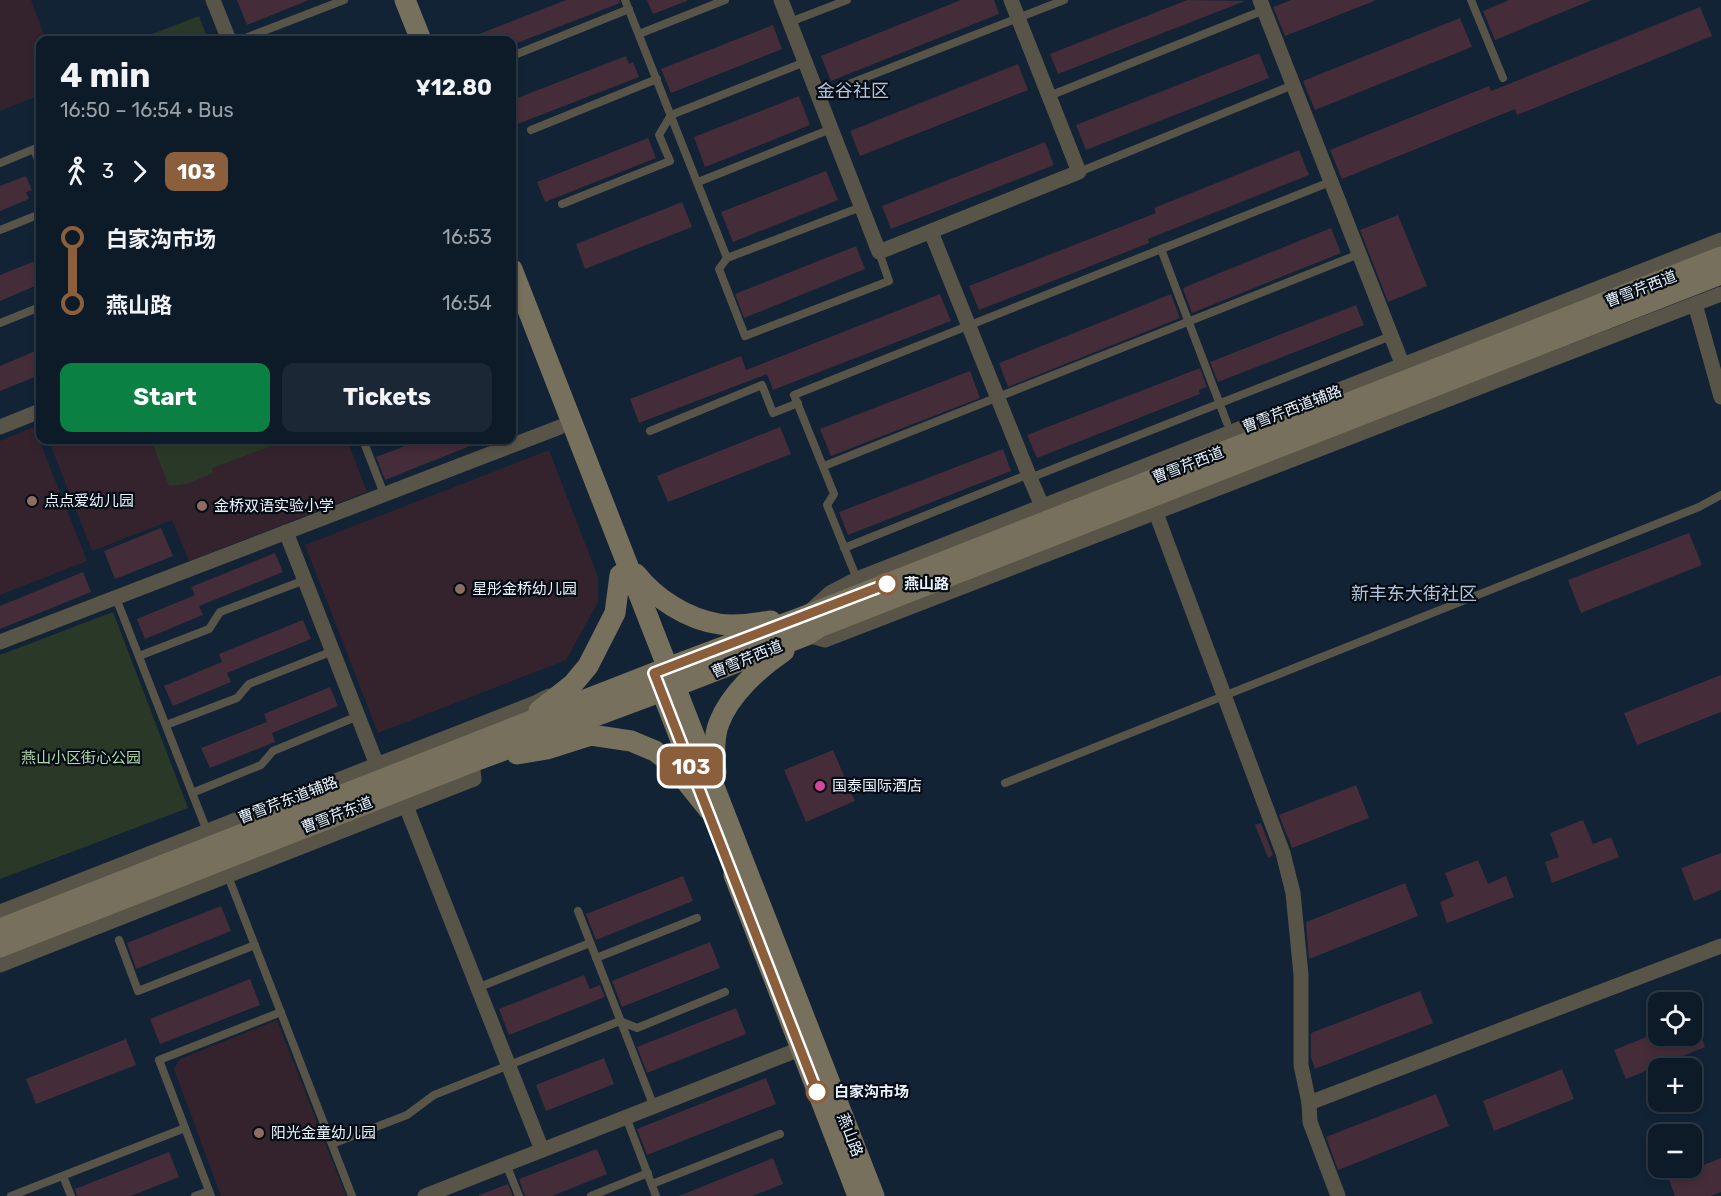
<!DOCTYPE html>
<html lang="en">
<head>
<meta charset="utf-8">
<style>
	:root { --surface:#0d1a28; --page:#1b2734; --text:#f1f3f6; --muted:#9aa1a8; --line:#2d3845; --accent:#0b8043 }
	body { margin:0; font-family:Rubik,"Noto Sans SC",sans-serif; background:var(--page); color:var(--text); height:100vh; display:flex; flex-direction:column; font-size:22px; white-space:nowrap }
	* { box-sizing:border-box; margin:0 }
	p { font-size:20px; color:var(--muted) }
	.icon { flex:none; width:33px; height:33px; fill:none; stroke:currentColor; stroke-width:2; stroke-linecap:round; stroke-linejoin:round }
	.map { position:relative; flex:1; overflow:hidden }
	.panel { position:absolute; left:36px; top:36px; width:480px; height:408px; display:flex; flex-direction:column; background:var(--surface); border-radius:12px; box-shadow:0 3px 9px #0003,0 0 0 2px var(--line) }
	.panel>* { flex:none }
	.badge { padding:0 12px; border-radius:9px; font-size:21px; line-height:39px }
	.fabs { position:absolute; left:1648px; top:992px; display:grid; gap:12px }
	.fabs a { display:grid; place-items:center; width:54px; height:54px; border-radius:12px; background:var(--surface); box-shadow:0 3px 9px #0003,0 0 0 2px var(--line); font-size:30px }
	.map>.badge { position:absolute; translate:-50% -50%; box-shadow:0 0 0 3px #fff }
	.legs { display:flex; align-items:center; gap:9px; height:66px; padding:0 24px; font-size:20px }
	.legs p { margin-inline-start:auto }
	.overview { display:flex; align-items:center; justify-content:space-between; height:102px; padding:0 24px }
	h1 { font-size:33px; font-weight:700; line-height:45px }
	.button { display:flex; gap:12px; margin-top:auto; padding:12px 24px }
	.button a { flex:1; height:69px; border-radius:12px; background:var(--accent); color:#fff; font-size:24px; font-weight:700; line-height:69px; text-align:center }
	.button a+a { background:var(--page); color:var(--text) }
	ul { padding:0 24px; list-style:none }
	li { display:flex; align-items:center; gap:21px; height:66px; font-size:22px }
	li i { display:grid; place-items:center; width:9px; height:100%; margin:0 8px; background:currentColor }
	li i::after { content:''; width:15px; height:15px; margin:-8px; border:4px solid; border-radius:50%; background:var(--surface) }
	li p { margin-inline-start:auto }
	li:first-child i { background:linear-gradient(#0000 50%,currentColor 0) }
	li:last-child i { background:linear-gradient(currentColor 50%,#0000 0) }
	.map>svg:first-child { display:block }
	.education { fill:#34232d }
	.green { fill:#2a3927 }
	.building { fill:#442c38 }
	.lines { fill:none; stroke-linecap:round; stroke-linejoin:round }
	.lane { stroke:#585447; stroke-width:8 }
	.street { stroke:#585447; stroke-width:15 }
	.secondary { stroke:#77705c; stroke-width:21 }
	.line-1-casing { stroke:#fff; stroke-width:14 }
	.line-1 { stroke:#8b5e3c; stroke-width:9 }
	.education-dot { fill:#8d6e63; stroke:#050c14; stroke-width:2 }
	.stop-1-dot { fill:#fff; stroke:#8b5e3c; stroke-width:3 }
	.hotel-dot { fill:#d1479c; stroke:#050c14; stroke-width:2 }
	.labels { text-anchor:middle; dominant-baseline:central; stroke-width:4.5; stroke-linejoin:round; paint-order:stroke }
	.street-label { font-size:15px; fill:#ecf5ff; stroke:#050c14 }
	.poi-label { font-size:15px; fill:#ecf5ff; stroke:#050c14; text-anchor:start }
	.stop-label { font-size:15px; font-weight:bold; fill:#ecf5ff; stroke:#050c14; text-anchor:start }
	.park-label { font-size:15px; fill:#b4dbac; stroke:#050c14 }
	.quarter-label { font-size:18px; fill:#afc5dd; stroke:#050c14 }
</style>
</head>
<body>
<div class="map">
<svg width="1721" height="1196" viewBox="0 0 1721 1196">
	<rect width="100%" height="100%" fill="#112335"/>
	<g class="education">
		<path d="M0 0H31L46 40H40V95L0 111Z"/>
		<path d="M34 427 87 561 0 595V441Z"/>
		<path d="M68 440H347L367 492 189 561 172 520 92 551 51 446Z"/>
		<path d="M549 450 598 577V602L566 660 378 733 305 545Z"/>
		<path d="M277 1020 346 1196H221L174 1069 180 1059Z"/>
	</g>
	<g class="green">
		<path d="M199 16 208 40H140L139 39Z"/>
		<path d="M151 440H287L212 468 213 473 186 484 169 486Z"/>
		<path d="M113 612 188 808 0 879V655Z"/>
	</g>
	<g class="building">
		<path d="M237 0H309L247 25Z"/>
		<path d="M566 0H619L620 3 512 45V40H464Z"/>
		<path d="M647 0H687V1L653 14Z"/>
		<path d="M961 0H994L999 14 831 81 821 56Z"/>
		<path d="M1187 0 1245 1 1058 74 1050 54Z"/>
		<path d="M1291 0H1374V1L1285 36 1273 7Z"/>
		<path d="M1509 0H1592L1495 40 1483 11Z"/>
		<path d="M1700 7 1712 36 1517 115 1515 109 1342 179 1330 150 1489 86 1491 91Z"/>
		<path d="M1460 18 1472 47 1315 110 1303 81Z"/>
		<path d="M773 25 782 49 671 93 661 69Z"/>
		<path d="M1259 53 1269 78 1086 150 1076 125Z"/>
		<path d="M626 56 629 64 633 62 639 77 515 125 512 116V100Z"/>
		<path d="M1018 64 1028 90 860 156 850 131Z"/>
		<path d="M799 96 810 125 705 167 694 137Z"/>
		<path d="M648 138 656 158 545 202 537 182Z"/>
		<path d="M1045 142 1054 165 891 229 882 206Z"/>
		<path d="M1299 150 1309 175 1148 239 1149 243 979 310 969 286 1156 213 1154 208Z"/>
		<path d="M826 171 838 200 733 242 721 212Z"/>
		<path d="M26 176 32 190 26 192 29 199 0 211V186Z"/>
		<path d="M682 202 692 227 585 269 576 244Z"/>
		<path d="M1398 215 1427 286 1388 302 1360 230Z"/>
		<path d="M1331 228 1341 253 1192 313 1183 289 1185 287Z"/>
		<path d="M856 246 865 269 744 318 735 294Z"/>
		<path d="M40 259V284L0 301V275Z"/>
		<path d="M940 294 951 321 773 390 767 374 639 423 630 399 741 356 746 370Z"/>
		<path d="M1171 294 1180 318 1008 387 999 363Z"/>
		<path d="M1356 305 1364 325 1218 382 1210 362Z"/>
		<path d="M40 349V375L0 391V366Z"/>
		<path d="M1200 368 1207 387 1199 390 1200 394 1037 458 1027 435Z"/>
		<path d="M970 371 980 398 831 456 820 429Z"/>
		<path d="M780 427 791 454 668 502 657 476Z"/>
		<path d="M421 440H485L385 480 376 457Z"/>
		<path d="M1003 449 1011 471 848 535 839 512Z"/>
		<path d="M161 528 173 556 115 579 104 551Z"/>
		<path d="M1689 533 1702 565 1581 613 1568 580Z"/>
		<path d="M275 553 283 572 199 606 203 615 145 639 137 619 195 595 191 587Z"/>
		<path d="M83 572 91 592 0 629V606Z"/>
		<path d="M303 620 311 639 227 673 231 682 173 706 164 686 222 662 219 654Z"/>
		<path d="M1721 675V712L1637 745 1624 713Z"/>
		<path d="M330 687 338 706 272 733 275 742 210 768 201 748 267 722 264 714Z"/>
		<path d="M833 750 855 801 806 822 784 770Z"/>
		<path d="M1356 785 1369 818 1292 848 1279 815Z"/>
		<path d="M1583 820 1593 844 1611 837 1619 857 1552 883 1545 862 1559 857 1550 833Z"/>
		<path d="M1261 823 1273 855 1268 858 1255 825Z"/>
		<path d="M1721 853V890L1694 901 1681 868Z"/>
		<path d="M1478 860 1488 884 1506 876 1514 897 1447 923 1440 902 1454 896 1445 873Z"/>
		<path d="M683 876 693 901 596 940 586 914Z"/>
		<path d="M1405 883 1418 916 1309 959 1306 922Z"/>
		<path d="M221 906 231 931 136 969 127 943Z"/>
		<path d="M710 942 720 968 622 1007 612 981Z"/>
		<path d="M584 975 590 989 600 985 605 997 509 1035 499 1009Z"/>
		<path d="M250 979 260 1005 160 1044 150 1019Z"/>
		<path d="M1420 991 1433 1023 1315 1069 1311 1058V1033Z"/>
		<path d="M736 1008 746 1034 647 1073 637 1047Z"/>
		<path d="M1659 1032V1035H1701L1705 1047 1626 1079 1614 1050Z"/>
		<path d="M126 1039 136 1065 36 1104 26 1079Z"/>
		<path d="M604 1058 614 1084 546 1111 536 1085Z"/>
		<path d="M1562 1069 1574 1099 1494 1131 1483 1101Z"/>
		<path d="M766 1078 776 1104 647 1155 637 1129Z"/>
		<path d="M1436 1094 1449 1126 1338 1170 1326 1137Z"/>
		<path d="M597 1149 607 1174 552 1196H525L519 1179Z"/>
		<path d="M169 1152 179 1177 131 1196H77L75 1189Z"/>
		<path d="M773 1158 783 1184 752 1196H679Z"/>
		<path d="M1721 1158V1192L1711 1196H1675L1669 1179Z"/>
		<path d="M508 1184 513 1196H479V1195Z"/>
	</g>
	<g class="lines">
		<g class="lane">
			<path d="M625 0 727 258 861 207"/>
			<path d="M1471 0 1503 78"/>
			<path d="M790 22 847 0"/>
			<path d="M639 34 725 0"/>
			<path d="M240 40 344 0"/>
			<path d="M512 56 629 9"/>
			<path d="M818 96 1064 0"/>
			<path d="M1049 96 1264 10"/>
			<path d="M531 130 657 79"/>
			<path d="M0 163 34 149 40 165"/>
			<path d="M1079 172 1293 85"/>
			<path d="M698 182 831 129"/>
			<path d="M562 204 670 161 659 135 671 115 805 62"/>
			<path d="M0 230 40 214"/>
			<path d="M1161 249 1227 423"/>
			<path d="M727 258 719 269 745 336 889 281 879 252"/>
			<path d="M0 323 40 307"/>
			<path d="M650 431 762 385 773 413 798 403"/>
			<path d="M363 440 384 494"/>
			<path d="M824 466 1359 254"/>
			<path d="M1030 478 1391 336"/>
			<path d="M844 548 1029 474"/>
			<path d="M857 579 827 505 834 494 794 395 1330 182"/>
			<path d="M116 598 207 831"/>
			<path d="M139 656 209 629 220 612 305 580"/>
			<path d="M166 725 237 698 249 684 333 651"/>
			<path d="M1005 783 1699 507 1721 495"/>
			<path d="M192 793 261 765 273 751 358 716"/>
			<path d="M228 876 352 1196"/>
			<path d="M578 911 654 1107"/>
			<path d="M119 940 138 991 255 945"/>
			<path d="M596 958 697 918"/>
			<path d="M477 988 590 943"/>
			<path d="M626 1117 656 1196"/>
			<path d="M332 1144 407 1115 434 1095 620 1021 637 1028 725 992"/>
			<path d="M506 1164 519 1196"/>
			<path d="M63 1176 71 1196"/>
			<path d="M652 1184 780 1134"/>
			<path d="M11 1196 185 1128"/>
			<path d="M195 1196 209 1191"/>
			<path d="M211 1196 159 1060 281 1012"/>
			<path d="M591 1196 648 1173"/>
		</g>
		<g class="street">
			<path d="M213 0 229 40"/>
			<path d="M781 0 879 252 1079 172 1011 0"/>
			<path d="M1260 0 1403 366"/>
			<path d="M931 232 1030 478 1042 506 1048 514"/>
			<path d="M1695 304 1721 397"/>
			<path d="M0 427 40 411"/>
			<path d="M1149 507 1156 513 1283 853 1293 893 1301 975V1065L1309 1103 1310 1122 1338 1196"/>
			<path d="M286 532 377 765"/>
			<path d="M811 610 830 593 857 579 1721 240"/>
			<path d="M807 635 825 640 1721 294"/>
			<path d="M0 642 560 427"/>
			<path d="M406 806 542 1150"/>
			<path d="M0 912 535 703 549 696"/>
			<path d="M0 965 474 779 472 762"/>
			<path d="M1309 1103 1721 946"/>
			<path d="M425 1196 800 1049"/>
		</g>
		<g class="secondary">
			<path d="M405 0 421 40"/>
			<path d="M512 269 874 1196"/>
			<path d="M636 574C656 599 687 619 719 624 736 627 755 623 771 621"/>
			<path d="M657 679 696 779"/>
			<path d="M539 711 573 684 588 666 615 613 620 575"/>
			<path d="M517 754 547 749 591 735 631 741 655 751 672 764 709 810"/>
			<path d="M716 773C715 757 713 738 719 723 730 694 759 668 784 651"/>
			<path d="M734 875 858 1196"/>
			<path d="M0 929 654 673 805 616 1721 257"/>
			<path d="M0 947 472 762 676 686 807 635 819 627 1721 274"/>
		</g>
	</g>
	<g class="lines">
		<defs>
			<path id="line-1" d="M817 1092 654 673 887 584"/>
		</defs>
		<use href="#line-1" class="line-1-casing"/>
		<use href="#line-1" class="line-1"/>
	</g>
	<g class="education-dot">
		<circle cx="32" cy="501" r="6"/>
		<circle cx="202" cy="506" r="6"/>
		<circle cx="460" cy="589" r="6"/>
		<circle cx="259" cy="1133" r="6"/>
	</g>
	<g class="stop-1-dot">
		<circle cx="887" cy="584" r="10"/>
		<circle cx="817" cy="1092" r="10"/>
	</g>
	<circle class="hotel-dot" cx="820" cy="786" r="6"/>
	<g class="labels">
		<g class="street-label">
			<text transform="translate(1641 289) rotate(-21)">曹雪芹西道</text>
			<text transform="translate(1292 409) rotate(-21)">曹雪芹西道辅路</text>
			<text transform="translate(1188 465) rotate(-21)">曹雪芹西道</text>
			<text transform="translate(747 659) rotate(-22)">曹雪芹西道</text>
			<text transform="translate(288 800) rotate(-21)">曹雪芹东道辅路</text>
			<text transform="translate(337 815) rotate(-21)">曹雪芹东道</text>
			<text transform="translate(850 1135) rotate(69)">燕山路</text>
		</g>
		<g class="poi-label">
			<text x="44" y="501">点点爱幼儿园</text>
			<text x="214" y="506">金桥双语实验小学</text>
			<text x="472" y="589">星彤金桥幼儿园</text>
			<text x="832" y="786">国泰国际酒店</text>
			<text x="271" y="1133">阳光金童幼儿园</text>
		</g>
		<g class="stop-label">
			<text x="904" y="584">燕山路</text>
			<text x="834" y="1092">白家沟市场</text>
		</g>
		<g class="park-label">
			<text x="81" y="758">燕山小区街心公园</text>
		</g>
		<g class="quarter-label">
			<text x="853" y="91">金谷社区</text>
			<text x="1414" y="594">新丰东大街社区</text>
		</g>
	</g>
</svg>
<div class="fabs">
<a><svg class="icon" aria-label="locate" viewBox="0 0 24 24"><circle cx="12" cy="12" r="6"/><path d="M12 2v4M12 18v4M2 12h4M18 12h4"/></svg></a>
<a>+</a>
<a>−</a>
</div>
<b class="badge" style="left:691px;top:766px;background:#8b5e3c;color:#fff">103</b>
<section class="panel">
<div class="overview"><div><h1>4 min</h1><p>16:50 – 16:54 · Bus</p></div><b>¥12.80</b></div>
<div class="legs"><svg class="icon" aria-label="walk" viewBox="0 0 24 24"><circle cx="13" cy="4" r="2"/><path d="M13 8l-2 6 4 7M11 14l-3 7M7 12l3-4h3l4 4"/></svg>3<svg class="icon" aria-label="forward" viewBox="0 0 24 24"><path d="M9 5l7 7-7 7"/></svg><b class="badge" style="background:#8b5e3c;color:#fff">103</b></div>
<ul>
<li><i style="color:#8b5e3c"></i><b>白家沟市场</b><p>16:53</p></li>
<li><i style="color:#8b5e3c"></i><b>燕山路</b><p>16:54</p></li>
</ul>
<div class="button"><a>Start</a><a>Tickets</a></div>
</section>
</div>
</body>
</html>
